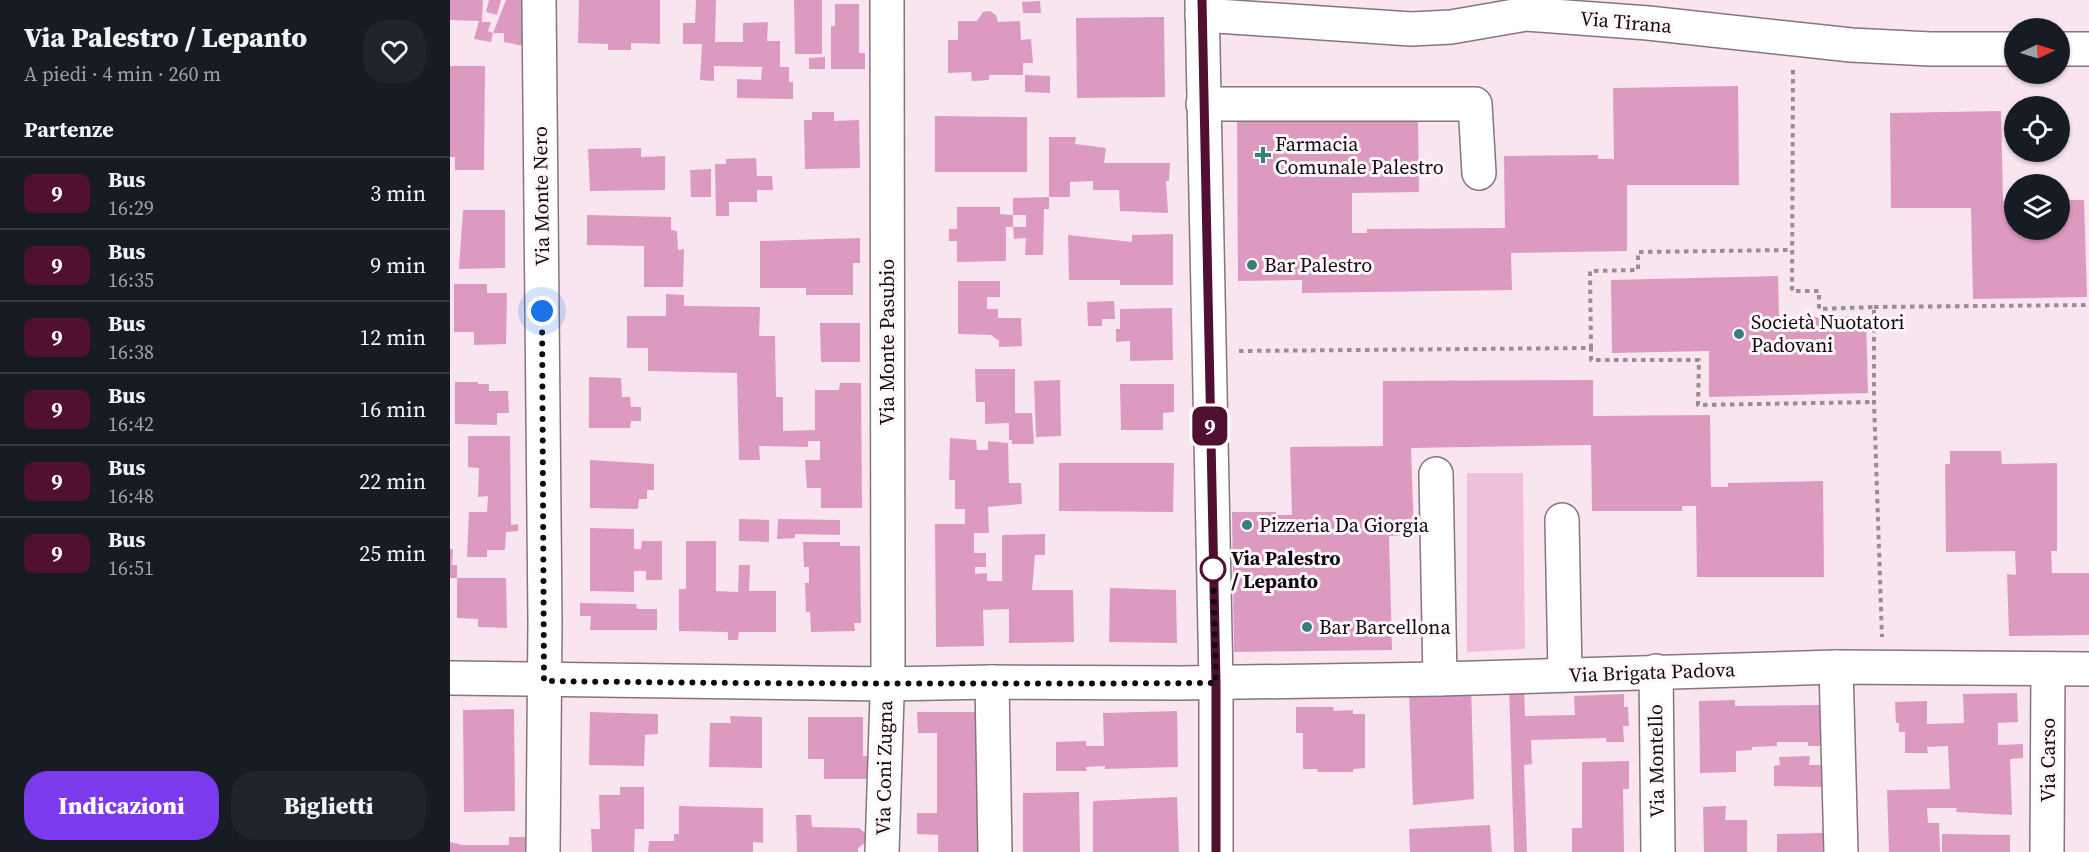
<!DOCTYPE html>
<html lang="it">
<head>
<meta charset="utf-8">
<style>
	:root { --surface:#171b24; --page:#20242c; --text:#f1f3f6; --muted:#9ea1a6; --line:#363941; --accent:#7c3aed }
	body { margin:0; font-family:"Source Serif 4",serif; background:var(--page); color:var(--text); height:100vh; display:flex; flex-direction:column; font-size:22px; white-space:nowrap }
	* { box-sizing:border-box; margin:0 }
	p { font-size:20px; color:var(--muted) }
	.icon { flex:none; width:33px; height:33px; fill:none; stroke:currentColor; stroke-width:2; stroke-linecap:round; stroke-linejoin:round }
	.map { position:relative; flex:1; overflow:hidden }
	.side { display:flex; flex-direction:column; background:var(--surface); width:450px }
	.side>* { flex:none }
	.badge { padding:0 12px; border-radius:9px; font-size:21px; line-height:39px }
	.needle { width:39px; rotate:86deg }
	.controls { position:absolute; left:1554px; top:18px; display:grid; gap:12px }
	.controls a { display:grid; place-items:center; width:66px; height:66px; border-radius:50%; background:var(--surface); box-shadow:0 2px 4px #0004; font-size:30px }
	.you { position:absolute; width:30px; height:30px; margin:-15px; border:4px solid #fff; border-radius:50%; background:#1a73e8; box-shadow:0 0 0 9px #1a73e833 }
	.map>.badge { position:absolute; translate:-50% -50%; box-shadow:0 0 0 3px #fff }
	h2 { padding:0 24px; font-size:22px; line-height:54px }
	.round { display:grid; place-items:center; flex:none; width:63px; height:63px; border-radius:24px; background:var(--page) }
	.summary { display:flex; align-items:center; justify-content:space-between; height:102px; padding:0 24px }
	h1 { font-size:28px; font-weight:800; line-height:45px }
	.action { display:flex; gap:12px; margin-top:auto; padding:12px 24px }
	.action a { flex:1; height:69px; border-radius:24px; background:var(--accent); color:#fff; font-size:24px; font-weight:800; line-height:69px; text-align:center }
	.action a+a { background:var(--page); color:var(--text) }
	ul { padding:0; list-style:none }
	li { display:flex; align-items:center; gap:18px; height:72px; padding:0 24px; border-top:2px solid var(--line) }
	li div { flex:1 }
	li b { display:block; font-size:22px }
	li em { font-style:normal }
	li .badge { min-width:66px; font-weight:700; text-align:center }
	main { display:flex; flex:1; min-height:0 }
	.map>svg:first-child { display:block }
	.green { fill:#f0bfdb }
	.building { fill:#dd9ac1; fill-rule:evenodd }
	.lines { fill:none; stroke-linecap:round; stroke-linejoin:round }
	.minor-casing { stroke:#86757e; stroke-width:36 }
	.path { stroke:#9a8c93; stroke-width:4; stroke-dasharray:4.5 4.5; stroke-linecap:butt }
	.minor { stroke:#fff; stroke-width:33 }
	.line-casing { stroke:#fff; stroke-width:14 }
	.line { stroke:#4f1032; stroke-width:9 }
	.walk { stroke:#110b0e; stroke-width:6; stroke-dasharray:0 10.8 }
	.poi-dot { fill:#367f7d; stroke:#fef6fa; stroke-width:2 }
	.stop-dot { fill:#fff; stroke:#4f1032; stroke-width:3 }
	.labels { text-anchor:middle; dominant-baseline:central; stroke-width:6; stroke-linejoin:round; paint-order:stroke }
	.street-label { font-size:20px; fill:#110b0e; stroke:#fef6fa }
	.poi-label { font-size:20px; fill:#110b0e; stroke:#fef6fa; text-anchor:start }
	.stop-label { font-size:20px; font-weight:bold; fill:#110b0e; stroke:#fef6fa; text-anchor:start }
</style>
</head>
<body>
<main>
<section class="side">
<div class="summary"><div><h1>Via Palestro / Lepanto</h1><p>A piedi · 4 min · 260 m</p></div><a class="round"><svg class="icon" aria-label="heart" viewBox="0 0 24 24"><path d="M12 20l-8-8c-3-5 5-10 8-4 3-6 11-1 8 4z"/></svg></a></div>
<h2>Partenze</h2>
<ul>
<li><span class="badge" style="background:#4f1032;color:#fff">9</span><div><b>Bus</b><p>16:29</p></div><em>3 min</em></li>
<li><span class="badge" style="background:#4f1032;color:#fff">9</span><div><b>Bus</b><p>16:35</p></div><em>9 min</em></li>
<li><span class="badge" style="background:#4f1032;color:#fff">9</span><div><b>Bus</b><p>16:38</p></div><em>12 min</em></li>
<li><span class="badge" style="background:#4f1032;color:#fff">9</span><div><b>Bus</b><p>16:42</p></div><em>16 min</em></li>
<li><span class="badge" style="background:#4f1032;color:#fff">9</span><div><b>Bus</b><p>16:48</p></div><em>22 min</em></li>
<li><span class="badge" style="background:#4f1032;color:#fff">9</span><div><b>Bus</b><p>16:51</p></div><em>25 min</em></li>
</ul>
<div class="action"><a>Indicazioni</a><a>Biglietti</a></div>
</section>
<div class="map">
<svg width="1639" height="852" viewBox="0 0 1639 852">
	<rect width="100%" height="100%" fill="#f8e5ef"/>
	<path class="green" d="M1017 473H1073L1075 649 1017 652Z"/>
	<g class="building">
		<path d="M0 0H33L32 22H41L38 31 43 33 41 42 24 39 29 21 0 20Z"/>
		<path d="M39 0H51L47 15 36 12Z"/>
		<path d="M56 0H73V46L54 42V33H43Z"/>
		<path d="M129 0H210V44L181 43V50H158V44L128 43Z"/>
		<path d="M246 0H266L265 42H293V23L318 22 317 41H330V67H339V82H343V99L287 98V79L311 80 312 67 264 66V81L250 80 252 44H233V23H245Z"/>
		<path d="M344 0H372V54H345Z"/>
		<path d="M590 1 591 13H573L572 2Z"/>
		<path d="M385 4H409V53H415V69H381V26H385Z"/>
		<path d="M540 11 546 15 548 22 570 21 571 40 581 39 583 63H573V75H539V80L522 81 521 72 498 73V40H508V21H527L533 12Z"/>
		<path d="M714 17 715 97 627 98 626 18Z"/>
		<path d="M375 57V69H359V58Z"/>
		<path d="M0 66H35L34 170H5V157H0Z"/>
		<path d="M575 75 600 76V93L575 92Z"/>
		<path d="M1288 86 1289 185H1177V251L1061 253 1062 290 852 293V280L788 281 787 122 968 120 969 192 902 193V233H917V229L1055 228 1054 156 1148 155V159H1164L1163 88Z"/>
		<path d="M1551 111 1553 201H1564V230H1610V200H1634L1637 297 1523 299 1521 208H1441L1440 113Z"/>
		<path d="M362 112H384V121L409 120 410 168 355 169 354 120H362Z"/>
		<path d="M485 116 577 117V172H485Z"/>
		<path d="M599 137H626L625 144 656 148 654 163H720L719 181H716L718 213 670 211 669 190H643V181L620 182V197H599Z"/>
		<path d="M191 148V157L215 156V190L140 191 138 149Z"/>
		<path d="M306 158 307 176H322L323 190H307V202H279V216H266L265 164H276V159Z"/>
		<path d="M261 169V197H241L240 170Z"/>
		<path d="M599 197V209H594L593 255H575L576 238 564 239 563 227H556V261L507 262V241H499V229H507V207H550V214L563 215V198ZM563 215H576V227H563Z"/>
		<path d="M13 210H55V268L9 269Z"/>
		<path d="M137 215 221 217V230L227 231 228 250 234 249 233 287H194V246L137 245Z"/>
		<path d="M723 234V285H670V280H619L618 235 682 242V235Z"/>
		<path d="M410 238V263H403V295H356V288H310V241Z"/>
		<path d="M1328 276 1329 318 1416 316 1418 393 1259 397V351L1162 353 1161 280Z"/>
		<path d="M508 281H550V297H537V309H548V318H571L572 346 549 347V341L541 335 508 334Z"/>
		<path d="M4 284H37V293H57L56 344 24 345V332H4Z"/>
		<path d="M216 294 234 295V306L310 307 309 336H325L326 397H333V431L365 430V390H389L390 383H411L412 508H371V488H357L355 460H370V441H358V447L309 446 310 460H289L287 373 198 371V348H177V316H216Z"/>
		<path d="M664 301 665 319H652V326H638L637 302Z"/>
		<path d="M722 308 723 360 680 361V341L666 342V329H670V309Z"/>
		<path d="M370 323H410V362H371Z"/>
		<path d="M525 369H565V413H582L584 444H562V440H559V423L535 424V402H526Z"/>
		<path d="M139 377 171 378 172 397H180L181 407H191V421H181L180 428H139Z"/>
		<path d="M610 380 611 436 586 437 584 381Z"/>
		<path d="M1143 380V416L1260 415 1261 487H1278V483L1373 481 1374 577H1247L1246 506H1232V511H1142L1141 445 961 448 964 535 939 536 942 650 784 652 782 512H826V515H842L840 447 933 446V381Z"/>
		<path d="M5 382H28V384H39V391H58L59 413H47V425L5 424Z"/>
		<path d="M670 384H724V412L713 413V430H671Z"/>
		<path d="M18 436H60L61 525 68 524V531L56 532 55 550H37V557H17L19 512H37L38 496 28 497 29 468 18 467Z"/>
		<path d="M500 438 526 440 527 450H538V441L558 443 559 483H571L572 504 538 507 539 533H524V553H536V567H525V574L537 573V581H552V535L595 534V555H585L582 590H623L624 642 559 643V609L533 610 534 646 486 647 485 524H515V509H505V480H499Z"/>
		<path d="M1500 451H1551L1552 464 1607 463V551H1601L1602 573H1639V635L1559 636 1557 574 1566 575 1565 551 1496 552 1495 464H1500Z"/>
		<path d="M140 460 204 464V490H197V499H189L188 509 140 508Z"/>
		<path d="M609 463H724L723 512 609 511Z"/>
		<path d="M289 519 319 520V542L289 541Z"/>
		<path d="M328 519 390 520V535L345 534V538L327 539Z"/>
		<path d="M140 528 184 529V549H191L192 541H212V580H196V571H184V592L140 591Z"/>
		<path d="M236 541H266V591L288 592 289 565H300L299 591H326V632H289L288 640H278V632L229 631V589H236Z"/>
		<path d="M353 542H390V546H410L411 623H404L405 631 361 632 360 612H356L355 583H359V567H354Z"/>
		<path d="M0 549H3L2 565H7V578H0Z"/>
		<path d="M7 578H56L57 628 28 627V619L7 618Z"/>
		<path d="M660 588 726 590 727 643 659 642Z"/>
		<path d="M130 603 186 604 187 609H207V630H140L141 616H130Z"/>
		<path d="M1021 683 1024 799 963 805 959 688Z"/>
		<path d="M1074 684 1075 716 1125 715 1124 696 1174 694V707H1178L1179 726H1173L1174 742H1156V738L1081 740 1082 764 1074 765 1077 852H1064L1059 685Z"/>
		<path d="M1567 693 1568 722 1548 723V745L1573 744V758L1560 759 1562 815 1506 812 1507 808H1477L1478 823H1489L1490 852H1439L1437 790 1500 789 1498 746 1477 747 1478 753H1455V732H1449V723H1446L1445 702 1477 701V724L1514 723 1513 694Z"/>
		<path d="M1285 700V706L1371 705 1372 746H1358V742H1327V746L1302 747V750L1286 751V772L1250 773 1249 701Z"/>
		<path d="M846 707H883L884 711 903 710V714H915V768L903 769V772H868L867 769H853V733H846Z"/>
		<path d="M64 709 65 811 14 812 13 710Z"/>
		<path d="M727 711 728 767 655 769V766L636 767 637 771H606V742L636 741V746H654L653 713Z"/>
		<path d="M140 712 208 714V734L195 735 194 766 139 765Z"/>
		<path d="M467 712H533L534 852H488V835L467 834V813H487V733H468Z"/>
		<path d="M280 716 312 717V768L259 767 260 723H281Z"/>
		<path d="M358 717H413V756H420V779H374V759H358Z"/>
		<path d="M1360 756 1359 765H1372V787L1324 786V766L1330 765 1329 757Z"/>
		<path d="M1179 761V789H1173L1174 852H1122V828H1132V762Z"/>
		<path d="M170 787H194V829H185L184 852H142L141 829H150L149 795H170Z"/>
		<path d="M629 792 630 852H573V793Z"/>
		<path d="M727 797 729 852H643V801Z"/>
		<path d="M229 806 313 808V843L303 842V852H198L199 841H224V834H229Z"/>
		<path d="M1276 806 1275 820H1297V852H1254L1253 807Z"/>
		<path d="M346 815H361L362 827 409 828 416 834V842L408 848V852H347Z"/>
		<path d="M1040 825 1042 852H960L959 829Z"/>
		<path d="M1373 833V852H1327V834Z"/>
		<path d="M1492 834 1560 835V852H1492Z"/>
		<path d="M59 837H77V852H0V842L12 845H59Z"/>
	</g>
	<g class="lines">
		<defs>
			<g id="minor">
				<path d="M89 0 95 622 93 852"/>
				<path d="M752 0 766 683V852"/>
				<path d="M752 15 961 29 1001 27 1076 14 1198 23 1401 45 1480 49H1564"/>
				<path d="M1610 49H1639"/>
				<path d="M753 104H1025L1029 173"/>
				<path d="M986 474 990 679"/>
				<path d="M1112 520 1115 674"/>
				<path d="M1386 667 1391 852"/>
				<path d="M1206 671 1208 852"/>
				<path d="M0 678 436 684 542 682 731 683 990 679 1386 667 1639 669"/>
				<path d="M542 682 545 852"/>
				<path d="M432 852 438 665 437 0"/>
				<path d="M1597 852 1598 669"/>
			</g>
		</defs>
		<use href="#minor" class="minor-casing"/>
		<g class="path">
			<path d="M1343 70 1342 291H1369V309L1424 307V402L1432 637"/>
			<path d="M1424 307 1639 305"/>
			<path d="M1141 348 1140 271 1188 270V252L1341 250"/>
			<path d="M789 351 1141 348V360H1249L1248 405 1424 402"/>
		</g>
		<use href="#minor" class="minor"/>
	</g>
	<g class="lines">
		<defs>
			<path id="line" d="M752 0 766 683V852"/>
		</defs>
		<use href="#line" class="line-casing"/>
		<use href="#line" class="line"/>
		<path class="walk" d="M92 311 94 681C318 684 542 684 766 683L763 569"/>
	</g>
	<g class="poi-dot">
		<path d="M810 146h6v6h6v6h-6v6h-6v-6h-6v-6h6z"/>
		<circle cx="802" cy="265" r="6"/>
		<circle cx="1289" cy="334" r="6"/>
		<circle cx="797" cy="525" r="6"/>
		<circle cx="857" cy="627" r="6"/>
	</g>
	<circle class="stop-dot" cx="763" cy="569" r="12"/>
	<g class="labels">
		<g class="street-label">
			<text transform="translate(1176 22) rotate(5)">Via Tirana</text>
			<text transform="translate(91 196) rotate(-91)">Via Monte Nero</text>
			<text transform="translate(437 342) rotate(-90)">Via Monte Pasubio</text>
			<text transform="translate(1202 672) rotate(-2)">Via Brigata Padova</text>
			<text transform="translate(1598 760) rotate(-90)">Via Carso</text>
			<text transform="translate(1206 761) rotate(-91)">Via Montello</text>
			<text transform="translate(434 768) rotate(-89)">Via Coni Zugna</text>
		</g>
		<g class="poi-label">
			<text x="825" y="144">Farmacia<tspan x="825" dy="23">Comunale Palestro</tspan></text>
			<text x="814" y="265">Bar Palestro</text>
			<text x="1301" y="322">Società Nuotatori<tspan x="1301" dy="23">Padovani</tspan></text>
			<text x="809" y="525">Pizzeria Da Giorgia</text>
			<text x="869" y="627">Bar Barcellona</text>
		</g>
		<g class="stop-label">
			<text x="781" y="558">Via Palestro<tspan x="781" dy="23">/ Lepanto</tspan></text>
		</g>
	</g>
</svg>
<div class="controls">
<a><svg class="needle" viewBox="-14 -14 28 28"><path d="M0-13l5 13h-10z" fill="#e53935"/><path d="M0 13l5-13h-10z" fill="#9ea1a6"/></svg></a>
<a><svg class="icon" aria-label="locate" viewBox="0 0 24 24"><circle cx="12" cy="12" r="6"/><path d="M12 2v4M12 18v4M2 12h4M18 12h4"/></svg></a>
<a><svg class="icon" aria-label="layers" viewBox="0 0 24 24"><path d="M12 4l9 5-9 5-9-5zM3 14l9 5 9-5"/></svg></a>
</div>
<div class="you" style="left:92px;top:311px"></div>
<b class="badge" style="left:760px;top:426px;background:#4f1032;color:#fff">9</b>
</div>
</main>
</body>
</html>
